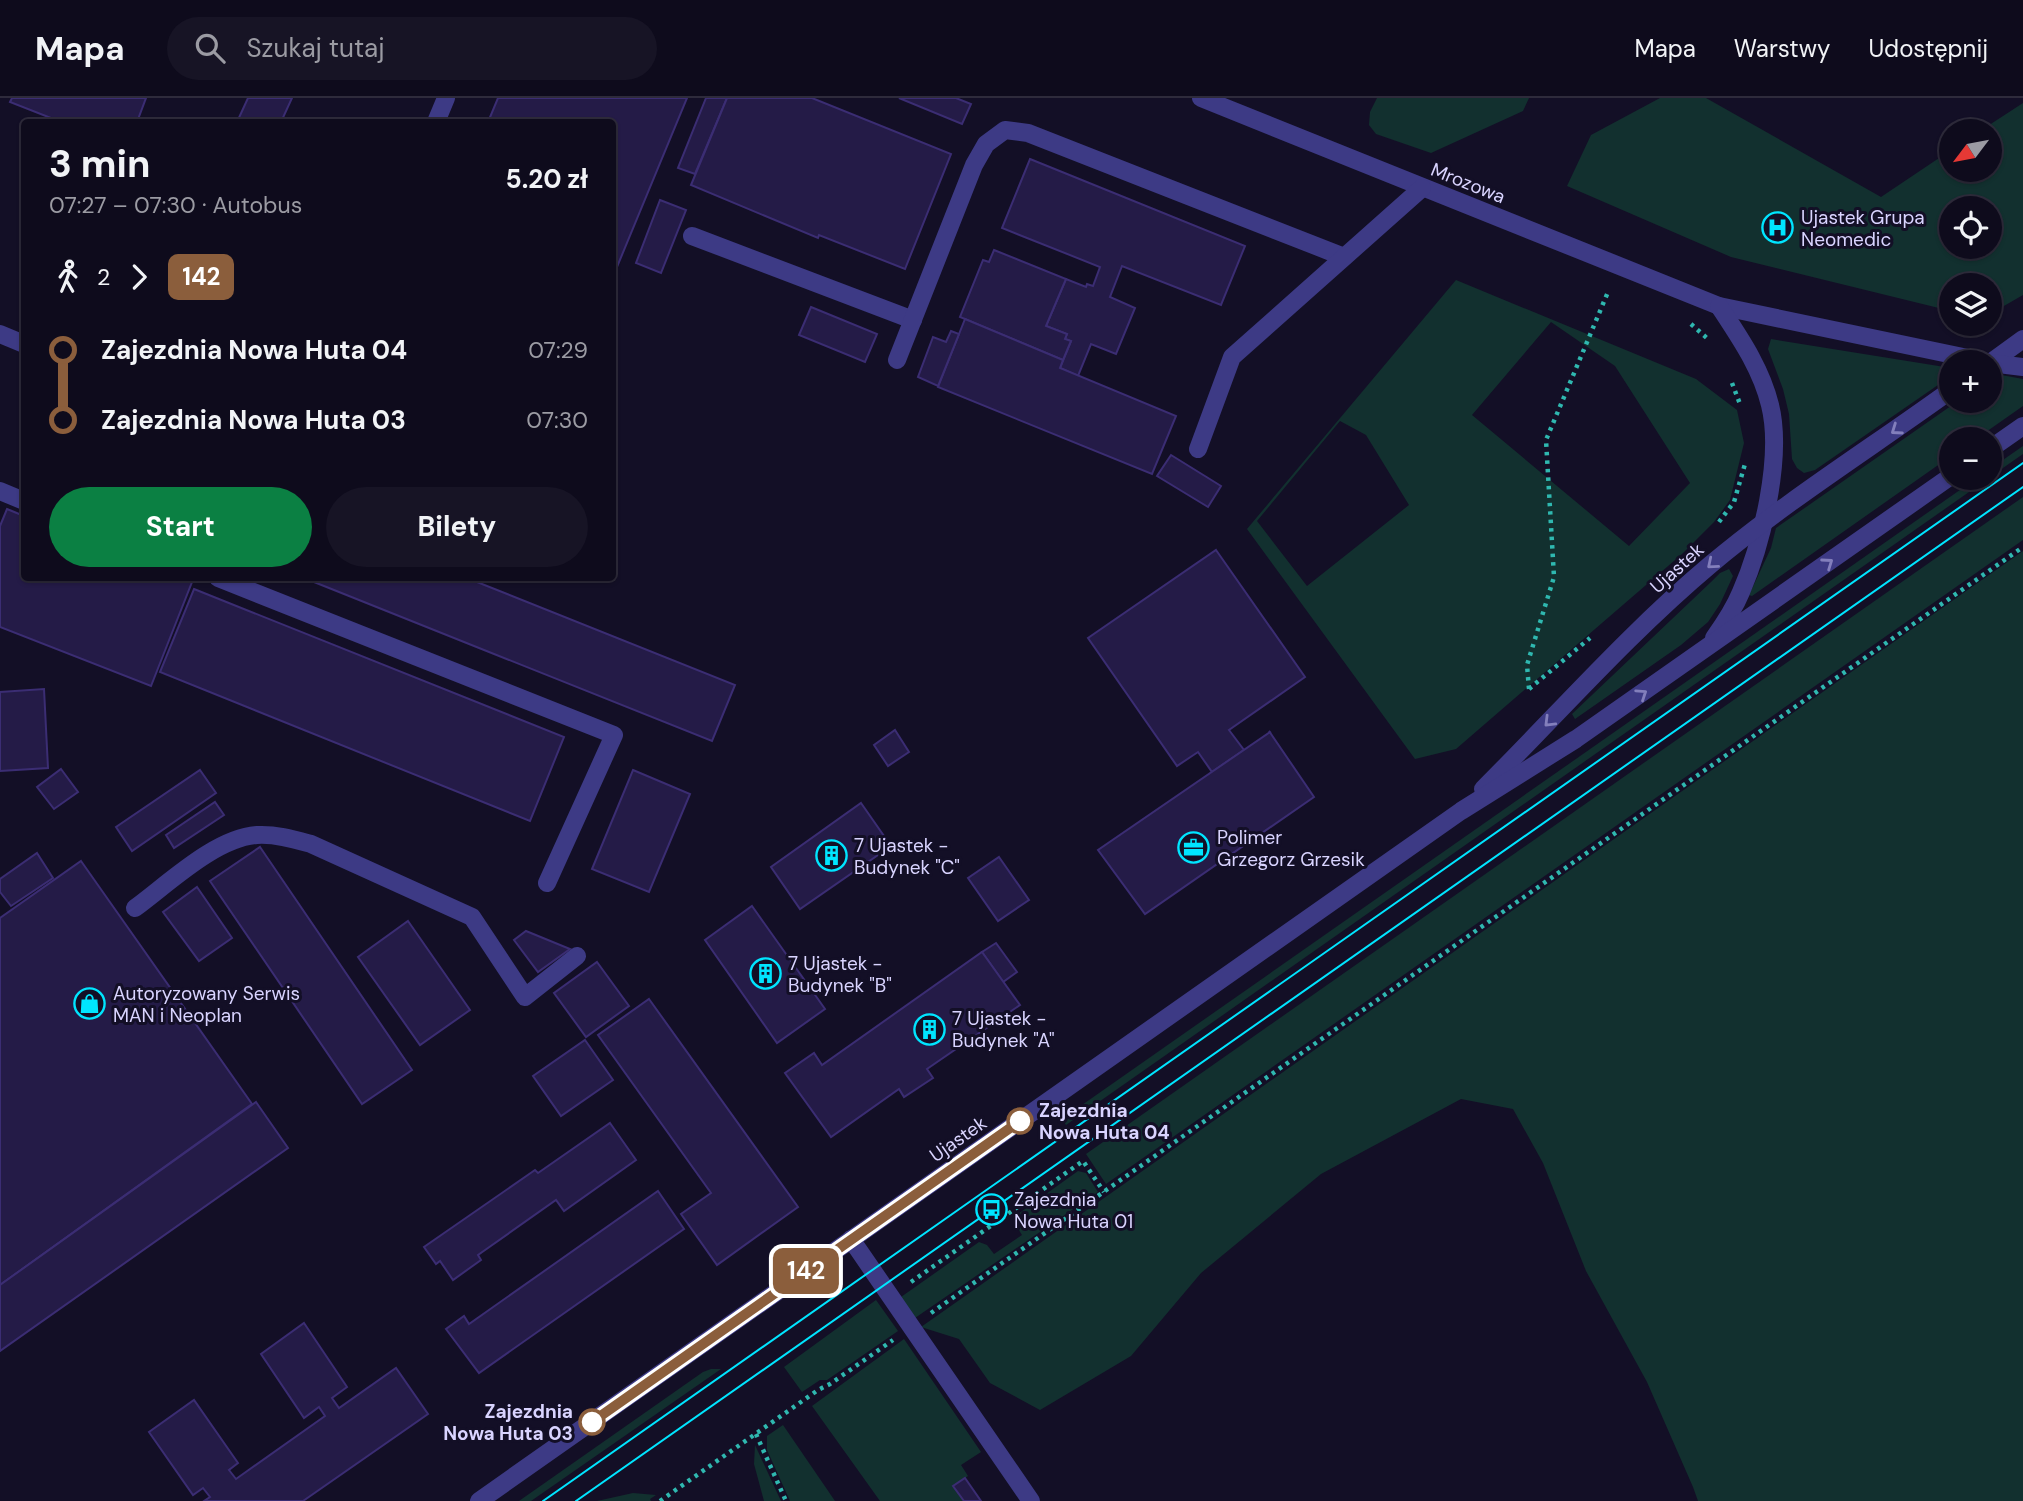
<!DOCTYPE html>
<html lang="pl">
<head>
<meta charset="utf-8">
<style>
	:root { --surface:#0e0b1c; --page:#171425; --text:#f1f3f6; --muted:#9b9ba3; --line:#2e2b3b; --accent:#0b8043 }
	body { margin:0; font-family:"DM Sans",sans-serif; background:var(--page); color:var(--text); height:100vh; display:flex; flex-direction:column; font-size:26px; white-space:nowrap }
	* { box-sizing:border-box; margin:0 }
	p { font-size:23px; color:var(--muted) }
	.icon { flex:none; width:38px; height:38px; fill:none; stroke:currentColor; stroke-width:2; stroke-linecap:round; stroke-linejoin:round }
	.map { position:relative; flex:1; overflow:hidden }
	.panel { position:absolute; left:21px; top:21px; width:595px; height:462px; display:flex; flex-direction:column; background:var(--surface); border-radius:7px; box-shadow:0 2px 5px #0004,0 0 0 2px var(--line) }
	.panel>* { flex:none }
	.badge { padding:0 14px; border-radius:10px; font-size:24px; line-height:46px }
	.needle { width:46px; rotate:238deg }
	.fabs { position:absolute; left:1939px; top:21px; display:grid; gap:14px }
	.fabs a { display:grid; place-items:center; width:63px; height:63px; border-radius:50%; background:var(--surface); box-shadow:0 2px 5px #0004,0 0 0 2px var(--line); font-size:35px }
	.map>.badge { position:absolute; translate:-50% -50%; box-shadow:0 0 0 4px #fff }
	.legs { display:flex; align-items:center; gap:10px; height:77px; padding:0 28px; font-size:23px }
	.legs p { margin-inline-start:auto }
	.summary { display:flex; align-items:center; justify-content:space-between; height:119px; padding:0 28px }
	h1 { font-size:38px; font-weight:700; line-height:52px }
	.action { display:flex; gap:14px; margin-top:auto; padding:14px 28px }
	.action a { flex:1; height:80px; border-radius:42px; background:var(--accent); color:#fff; font-size:28px; font-weight:700; line-height:80px; text-align:center }
	.action a+a { background:var(--page); color:var(--text) }
	ul { padding:0 28px; list-style:none }
	li { display:flex; align-items:center; gap:24px; height:70px; font-size:26px }
	li i { display:grid; place-items:center; width:10px; height:100%; margin:0 9px; background:currentColor }
	li i::after { content:''; width:18px; height:18px; margin:-9px; border:5px solid; border-radius:50%; background:var(--surface) }
	li p { margin-inline-start:auto }
	li:first-child i { background:linear-gradient(#0000 50%,currentColor 0) }
	li:last-child i { background:linear-gradient(currentColor 50%,#0000 0) }
	header { display:flex; align-items:center; gap:42px; box-sizing:border-box; height:98px; padding:0 35px; background:var(--surface); border-bottom:2px solid var(--line) }
	header strong { font-size:33px }
	nav { display:flex; gap:38px; margin-inline-start:auto; font-size:24px }
	.search { width:490px; height:63px; background:var(--page); display:flex; align-items:center; gap:18px; box-sizing:border-box; padding:0 24px; border-radius:38px; color:var(--muted); font-size:26px }
	.map>svg:first-child { display:block }
	.green { fill:#12302f; fill-rule:evenodd }
	.building { fill:#241b47; stroke:#3b2d73; stroke-width:2 }
	.lines { fill:none; stroke-linecap:round; stroke-linejoin:round }
	.path { stroke:#2fb8b0; stroke-width:4.5; stroke-dasharray:3.5 5; stroke-linecap:butt }
	.minor { stroke:#3d3a85; stroke-width:18 }
	.tram { stroke:#00e5ff; stroke-width:2 }
	.oneway { stroke:#837fbc }
	.line-1-casing { stroke:#fff; stroke-width:16 }
	.line-1 { stroke:#8b5e3c; stroke-width:10 }
	.stop-1-dot { fill:#fff; stroke:#8b5e3c; stroke-width:3.5 }
	.labels { text-anchor:middle; dominant-baseline:central; stroke-width:6; stroke-linejoin:round; paint-order:stroke }
	.street-label { font-size:19px; fill:#d9d4ff; stroke:#130f26 }
	.poi-label { font-size:19px; fill:#d9d4ff; stroke:#130f26; text-anchor:start }
	.stop-label { font-size:19px; font-weight:bold; fill:#d9d4ff; stroke:#130f26; text-anchor:start }
</style>
</head>
<body>
<header>
<strong>Mapa</strong>
<div class="search"><svg class="icon" aria-label="search" viewBox="0 0 24 24"><circle cx="10" cy="10" r="6"/><path d="M15 15l6 6"/></svg>Szukaj tutaj</div>
<nav><a>Mapa</a><a>Warstwy</a><a>Udostępnij</a></nav>
</header>
<div class="map">
<svg width="2023" height="1403" viewBox="0 0 2023 1403">
	<rect width="100%" height="100%" fill="#130f26"/>
	<g class="green">
		<path d="M1377 0H1529L1523 13 1431 55 1376 36 1369 27 1370 14Z"/>
		<path d="M1660 0H1706L1881 99 1951 52V72H1990V33H1980L2023 5V197L1990 216V187H1951V213L1731 159 1567 88 1591 37ZM1951 110H1990V149H1951Z"/>
		<path d="M1456 182 1696 281 1737 312 1744 345 1730 402 1714 424 1682 456 1456 651 1415 661 1247 431ZM1551 224 1615 268 1690 385 1629 448 1472 317ZM1340 323 1366 337 1409 407 1307 488 1257 423Z"/>
		<path d="M1771 241 1951 270V278L1815 372 1804 375 1797 370 1792 361 1789 316 1783 291 1768 251Z"/>
		<path d="M1996 276 2023 281V308L1976 341H1951V358L1752 498 1749 497 1771 450 1776 430 1958 303H1990V281Z"/>
		<path d="M2023 348V356L1990 379V371Z"/>
		<path d="M1977 380H1989L1066 1027 1062 1021Z"/>
		<path d="M2023 399V442L1106 1086 1086 1056Z"/>
		<path d="M2023 453V1403H1698L1693 1389 1647 1284 1586 1173 1543 1065 1513 1011 1461 1001 1321 1076 1201 1175 1131 1258 1040 1312 990 1285 959 1241 921 1229Z"/>
		<path d="M1729 471 1733 478 1720 506 1708 524 1681 547 1575 621 1572 616 1711 484 1720 475Z"/>
		<path d="M1078 1073 1086 1075 1098 1094 915 1220 901 1199 979 1144 987 1147 994 1156 1022 1137 1015 1126 1018 1116Z"/>
		<path d="M876 1202 898 1233 827 1282H820L802 1294 784 1269Z"/>
		<path d="M904 1241 981 1354 961 1367 968 1378 954 1388 964 1403H880L812 1308Z"/>
		<path d="M711 1271H721L531 1403H519L703 1274Z"/>
		<path d="M783 1327 835 1403H790L767 1352V1338Z"/>
		<path d="M755 1347 781 1403H764L754 1366Z"/>
		<path d="M633 1395 656 1397 650 1401 651 1403H597Z"/>
	</g>
	<g class="building">
		<path d="M12 0H146L137 24H61L10 4Z"/>
		<path d="M248 0H292L281 24H237Z"/>
		<path d="M498 0H687L612 181V24H488Z"/>
		<path d="M706 0H727L695 76 678 70Z"/>
		<path d="M727 0H812L951 56 905 171 819 137 818 140 691 87Z"/>
		<path d="M899 0H956L971 6 962 26Z"/>
		<path d="M1030 61 1245 148 1221 207 1122 168 1110 199 1135 210 1116 256 1091 246 1078 278 1060 270 1071 243 1065 241 1067 236 1046 228 1066 181 1086 189 1087 186 1093 188 1100 169 1002 130Z"/>
		<path d="M660 102 686 112 661 175 636 165Z"/>
		<path d="M994 152 1066 181 1046 228 1067 236 1065 241 1071 243 1063 262 960 219 983 162 989 164Z"/>
		<path d="M811 209 877 236 865 264 799 237Z"/>
		<path d="M965 221 1063 262 1060 270 1176 318 1152 376 938 289Z"/>
		<path d="M951 233 959 236 938 288 918 279 933 239 946 244Z"/>
		<path d="M1171 357 1221 388 1208 409 1157 378Z"/>
		<path d="M7 411 24 418V480H181L192 484 151 588 0 529V428Z"/>
		<path d="M1216 452 1305 579 1229 632 1244 652 1212 674 1198 654 1177 668 1088 540Z"/>
		<path d="M304 480H467L735 587 712 643Z"/>
		<path d="M194 491 564 639 530 723 160 574Z"/>
		<path d="M44 591 48 670 0 673V594Z"/>
		<path d="M895 632 909 654 888 668 874 647Z"/>
		<path d="M1269 633 1314 699 1145 816 1098 752 1270 634Z"/>
		<path d="M61 671 78 694 54 711 37 689Z"/>
		<path d="M200 672 216 695 132 753 116 729Z"/>
		<path d="M633 672 690 696 649 794 592 771Z"/>
		<path d="M215 704 224 717 174 750 166 737Z"/>
		<path d="M861 705 891 748 800 811 771 769Z"/>
		<path d="M260 749 412 972 362 1006 210 783Z"/>
		<path d="M37 755 53 780 11 808 0 794V781Z"/>
		<path d="M999 759 1029 802 998 823 968 780Z"/>
		<path d="M81 763 252 1006 0 1187V820Z"/>
		<path d="M197 789 232 840 199 863 163 814Z"/>
		<path d="M752 808 825 911 777 945 705 842Z"/>
		<path d="M408 823 470 912 420 947 358 859Z"/>
		<path d="M526 833 570 851 538 874 514 842Z"/>
		<path d="M996 845 1017 874 1003 884 982 854Z"/>
		<path d="M982 854 1020 907 927 971 933 980 904 999 899 991 831 1039 785 975 814 955 822 967Z"/>
		<path d="M597 864 629 908 586 939 554 895Z"/>
		<path d="M649 901 798 1109 717 1167 681 1116 711 1095 598 937Z"/>
		<path d="M585 942 613 982 561 1018 533 978Z"/>
		<path d="M256 1004 288 1050 0 1253V1187Z"/>
		<path d="M610 1025 636 1062 564 1113 556 1102 478 1157 481 1162 453 1182 440 1163 436 1166 424 1149 535 1072 538 1075Z"/>
		<path d="M658 1093 684 1131 479 1275 446 1231 464 1218 469 1226Z"/>
		<path d="M304 1225 347 1289 332 1300 339 1310 396 1270 428 1316 303 1403H204L210 1399 203 1390 193 1397 149 1334 194 1302 238 1365 229 1372 236 1381 325 1318 319 1309 304 1320 261 1256Z"/>
		<path d="M965 1380 981 1403H964L953 1388Z"/>
	</g>
	<g class="lines">
		<g class="path">
			<path d="M1691 226 1708 241"/>
			<path d="M1732 285 1740 306"/>
			<path d="M1719 424 1734 404 1745 366"/>
			<path d="M1529 591 1590 540"/>
			<path d="M1529 591 1527 567 1554 479 1546 342 1608 194"/>
			<path d="M911 1184 1083 1063 1104 1094"/>
			<path d="M931 1215 2023 449"/>
			<path d="M756 1336 786 1403"/>
			<path d="M660 1403 818 1292 830 1286 893 1242"/>
		</g>
		<g class="minor">
			<path d="M1201 0 1719 208 1987 264"/>
			<path d="M436 24 446 0"/>
			<path d="M692 138 913 222"/>
			<path d="M0 236 24 246"/>
			<path d="M897 262 974 67 986 46 1005 32 1028 35 1344 159"/>
			<path d="M1990 265 2023 241"/>
			<path d="M1990 265 2023 269"/>
			<path d="M1198 351 1232 259 1422 90"/>
			<path d="M1990 351 2023 328"/>
			<path d="M0 393 24 403"/>
			<path d="M218 480 614 637 547 785"/>
			<path d="M1714 540C1724 526 1734 511 1741 494 1762 446 1783 359 1770 307 1761 270 1740 240 1719 208"/>
			<path d="M1483 691C1558 616 1629 535 1710 467 1786 403 1871 350 1951 292"/>
			<path d="M135 810C168 786 215 740 257 737 276 736 293 741 311 746L472 819 525 899 577 858"/>
			<path d="M851 1141 1031 1403"/>
			<path d="M479 1403 1461 713 1576 641 1951 378"/>
		</g>
		<g class="tram">
			<path d="M543 1403 2023 365"/>
			<path d="M576 1403 2023 389"/>
		</g>
	</g>
	<defs><path id="oneway-chevron" d="M-2-3.5L2.5 0L-2 3.5" fill="none" stroke-width="1.6" stroke-linecap="round" stroke-linejoin="round" transform="scale(1.75)"/></defs>
	<g class="oneway">
		<use href="#oneway-chevron" transform="translate(1896 332) rotate(145)"/>
		<use href="#oneway-chevron" transform="translate(1828 465) rotate(-35)"/>
		<use href="#oneway-chevron" transform="translate(1712 466) rotate(140)"/>
		<use href="#oneway-chevron" transform="translate(1642 596) rotate(-34)"/>
		<use href="#oneway-chevron" transform="translate(1549 624) rotate(135)"/>
	</g>
	<g class="lines">
		<defs>
			<path id="line-1" d="M592 1324 1020 1023"/>
		</defs>
		<use href="#line-1" class="line-1-casing"/>
		<use href="#line-1" class="line-1"/>
	</g>
	<defs>
		<symbol id="hospital-ring" viewBox="-11 -11 22 22"><circle r="9.5" fill="#130f26" stroke="#00e5ff" stroke-width="1.5"/><path d="M-5-5h3v3.5h4V-5h3V5h-3V1.5h-4V5h-3Z" fill="#00e5ff"/></symbol>
		<symbol id="office-ring" viewBox="-11 -11 22 22"><circle r="9.5" fill="#130f26" stroke="#00e5ff" stroke-width="1.5"/><path d="M-6-3h4V-5.5h4V-3h4V5H-6ZM-1-4.5V-3h2v-1.5ZM-6 0V1H6V0Z" fill="#00e5ff"/></symbol>
		<symbol id="building-ring" viewBox="-11 -11 22 22"><circle r="9.5" fill="#130f26" stroke="#00e5ff" stroke-width="1.5"/><path d="M-4-6H4V6H1V3H-1V6H-4ZM-2.5-4.3h1.7v1.8h-1.7ZM.8-4.3h1.7v1.8H.8ZM-2.5-1h1.7V.8h-1.7ZM.8-1h1.7V.8H.8Z" fill="#00e5ff"/></symbol>
		<symbol id="shop-ring" viewBox="-11 -11 22 22"><circle r="9.5" fill="#130f26" stroke="#00e5ff" stroke-width="1.5"/><path d="M-5-2.5h2.3a2.7 3.5 0 0 1 5.4 0H5L5.5 6h-11ZM-1.5-2.5h3a1.5 2.3 0 0 0-3 0Z" fill="#00e5ff"/></symbol>
		<symbol id="bus-ring" viewBox="-11 -11 22 22"><circle r="9.5" fill="#130f26" stroke="#00e5ff" stroke-width="1.5"/><path d="M-5-6H5V4H4V6H2V4H-2V6H-4V4H-5ZM-3.5-4V0h7V-4ZM-3.5 1.2v1.5H-2V1.2ZM2 1.2v1.5H3.5V1.2Z" fill="#00e5ff"/></symbol>
	</defs>
	<g fill-rule="evenodd">
		<use href="#hospital-ring" x="1760" y="112" width="35" height="35"/>
		<use href="#office-ring" x="1176" y="732" width="35" height="35"/>
		<use href="#building-ring" x="814" y="740" width="35" height="35"/>
		<use href="#building-ring" x="748" y="858" width="35" height="35"/>
		<use href="#shop-ring" x="72" y="888" width="35" height="35"/>
		<use href="#building-ring" x="912" y="914" width="35" height="35"/>
		<use href="#bus-ring" x="974" y="1094" width="35" height="35"/>
	</g>
	<g class="stop-1-dot">
		<circle cx="1020" cy="1023" r="12"/>
		<circle cx="592" cy="1324" r="12"/>
	</g>
	<g class="labels">
		<g class="street-label">
			<text transform="translate(1468 85) rotate(22)">Mrozowa</text>
			<text transform="translate(1677 470) rotate(-42)">Ujastek</text>
			<text transform="translate(958 1041) rotate(-35)">Ujastek</text>
		</g>
		<g class="poi-label">
			<text x="1801" y="119">Ujastek Grupa<tspan x="1801" dy="22">Neomedic</tspan></text>
			<text x="1217" y="739">Polimer<tspan x="1217" dy="22">Grzegorz Grzesik</tspan></text>
			<text x="854" y="747">7 Ujastek -<tspan x="854" dy="22">Budynek "C"</tspan></text>
			<text x="788" y="865">7 Ujastek -<tspan x="788" dy="22">Budynek "B"</tspan></text>
			<text x="113" y="895">Autoryzowany Serwis<tspan x="113" dy="22">MAN i Neoplan</tspan></text>
			<text x="952" y="920">7 Ujastek -<tspan x="952" dy="22">Budynek "A"</tspan></text>
			<text x="1014" y="1101">Zajezdnia<tspan x="1014" dy="22">Nowa Huta 01</tspan></text>
		</g>
		<g class="stop-label">
			<text x="1039" y="1012">Zajezdnia<tspan x="1039" dy="22">Nowa Huta 04</tspan></text>
			<text x="573" y="1313" text-anchor="end">Zajezdnia<tspan x="573" dy="22">Nowa Huta 03</tspan></text>
		</g>
	</g>
</svg>
<div class="fabs">
<a><svg class="needle" viewBox="-14 -14 28 28"><path d="M0-13l5 13h-10z" fill="#e53935"/><path d="M0 13l5-13h-10z" fill="#9b9ba3"/></svg></a>
<a><svg class="icon" aria-label="locate" viewBox="0 0 24 24"><circle cx="12" cy="12" r="6"/><path d="M12 2v4M12 18v4M2 12h4M18 12h4"/></svg></a>
<a><svg class="icon" aria-label="layers" viewBox="0 0 24 24"><path d="M12 4l9 5-9 5-9-5zM3 14l9 5 9-5"/></svg></a>
<a>+</a>
<a>−</a>
</div>
<b class="badge" style="left:806px;top:1173px;background:#8b5e3c;color:#fff">142</b>
<section class="panel">
<div class="summary"><div><h1>3 min</h1><p>07:27 – 07:30 · Autobus</p></div><b>5.20 zł</b></div>
<div class="legs"><svg class="icon" aria-label="walk" viewBox="0 0 24 24"><circle cx="13" cy="4" r="2"/><path d="M13 8l-2 6 4 7M11 14l-3 7M7 12l3-4h3l4 4"/></svg>2<svg class="icon" aria-label="forward" viewBox="0 0 24 24"><path d="M9 5l7 7-7 7"/></svg><b class="badge" style="background:#8b5e3c;color:#fff">142</b></div>
<ul>
<li><i style="color:#8b5e3c"></i><b>Zajezdnia Nowa Huta 04</b><p>07:29</p></li>
<li><i style="color:#8b5e3c"></i><b>Zajezdnia Nowa Huta 03</b><p>07:30</p></li>
</ul>
<div class="action"><a>Start</a><a>Bilety</a></div>
</section>
</div>
</body>
</html>
